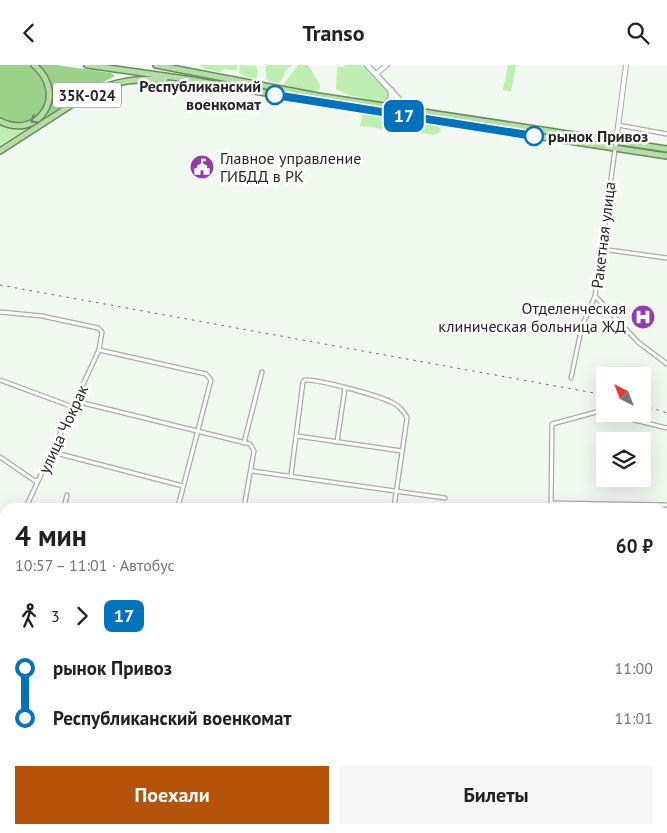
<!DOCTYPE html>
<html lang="ru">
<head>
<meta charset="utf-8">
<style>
	:root { --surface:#fff; --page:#f6f6f6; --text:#202124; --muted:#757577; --accent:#b45309 }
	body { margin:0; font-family:"PT Sans",sans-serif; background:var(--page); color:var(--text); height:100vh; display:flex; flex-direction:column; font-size:19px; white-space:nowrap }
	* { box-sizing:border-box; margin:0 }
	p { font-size:16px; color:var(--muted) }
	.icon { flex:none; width:28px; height:28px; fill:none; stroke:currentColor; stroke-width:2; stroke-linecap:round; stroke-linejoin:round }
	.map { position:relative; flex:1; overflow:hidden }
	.details { position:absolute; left:0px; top:438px; width:668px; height:331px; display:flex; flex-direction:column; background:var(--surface); border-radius:15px 15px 0 0; box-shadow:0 5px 20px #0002 }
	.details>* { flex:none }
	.badge { padding:0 10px; border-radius:8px; font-size:18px; line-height:32px }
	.needle { width:32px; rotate:318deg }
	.controls { position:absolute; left:596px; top:302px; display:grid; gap:10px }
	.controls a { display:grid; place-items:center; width:55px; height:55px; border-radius:0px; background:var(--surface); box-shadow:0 5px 20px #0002; font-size:25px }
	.map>.badge { position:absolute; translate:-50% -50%; box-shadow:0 0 0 2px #fff }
	.legs { display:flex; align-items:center; gap:8px; height:55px; padding:0 15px; font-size:16px }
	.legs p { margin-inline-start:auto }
	.overview { display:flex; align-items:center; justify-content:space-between; height:85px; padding:0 15px }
	h1 { font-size:28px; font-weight:700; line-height:38px }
	.button { display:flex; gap:10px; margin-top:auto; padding:10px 15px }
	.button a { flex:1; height:58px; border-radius:0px; background:var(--accent); color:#fff; font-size:20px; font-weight:700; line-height:58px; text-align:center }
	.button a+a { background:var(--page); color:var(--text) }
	ul { padding:0 15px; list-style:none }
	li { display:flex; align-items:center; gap:18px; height:50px; font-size:19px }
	li i { display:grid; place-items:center; width:8px; height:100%; margin:0 6px; background:currentColor }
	li i::after { content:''; width:12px; height:12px; margin:-6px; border:4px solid; border-radius:50%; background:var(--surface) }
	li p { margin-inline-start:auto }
	li:first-child i { background:linear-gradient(#0000 50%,currentColor 0) }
	li:last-child i { background:linear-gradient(currentColor 50%,#0000 0) }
	header { display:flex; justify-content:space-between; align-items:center; height:65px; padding:0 15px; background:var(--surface); font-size:22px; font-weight:700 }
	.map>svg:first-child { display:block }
	.green { fill:#bfeeb2 }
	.forest { fill:#9ad28a }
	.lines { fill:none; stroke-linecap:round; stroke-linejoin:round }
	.stream { stroke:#96ce86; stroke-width:1 }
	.river { stroke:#96ce86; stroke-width:7 }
	.minor-casing { stroke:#a6ada5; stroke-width:5.5 }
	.tertiary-casing { stroke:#a6ada5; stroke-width:6 }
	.secondary-casing { stroke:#a6ada5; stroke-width:7 }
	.primary-casing { stroke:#638d56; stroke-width:8 }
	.minor { stroke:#fff; stroke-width:3 }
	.tertiary { stroke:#fff; stroke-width:4 }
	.secondary { stroke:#fff; stroke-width:4.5 }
	.primary { stroke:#b6dcaa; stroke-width:5 }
	.rail { stroke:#676b66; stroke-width:1; stroke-dasharray:2.5 5; stroke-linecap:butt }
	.oneway { stroke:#6c8166 }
	.line-1-casing { stroke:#fff; stroke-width:11 }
	.line-1 { stroke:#0072bc; stroke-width:8 }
	.stop-1-dot { fill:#fff; stroke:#0072bc; stroke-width:2.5 }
	.labels { text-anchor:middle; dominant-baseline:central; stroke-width:5; stroke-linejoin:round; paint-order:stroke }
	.shield { fill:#fff; stroke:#656765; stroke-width:1 }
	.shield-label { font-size:15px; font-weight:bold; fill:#232623 }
	.stop-label { font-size:16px; font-weight:bold; fill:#232623; stroke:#fff; text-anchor:end }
	.poi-label { font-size:16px; fill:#232623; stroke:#fff; text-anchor:start }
	.street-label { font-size:16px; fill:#232623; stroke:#fff }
</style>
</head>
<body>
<header><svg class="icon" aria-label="back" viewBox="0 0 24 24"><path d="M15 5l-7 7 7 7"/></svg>Transo<svg class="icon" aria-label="search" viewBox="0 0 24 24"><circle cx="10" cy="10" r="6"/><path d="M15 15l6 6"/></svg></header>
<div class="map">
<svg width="667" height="768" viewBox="0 0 667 768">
	<rect width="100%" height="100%" fill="#f1f8ef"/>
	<g class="green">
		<path d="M199 0H238L237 6 226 4 219 7 205 4Z"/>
		<path d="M240 0 256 1 258 7 256 14 249 13 239 8Z"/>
		<path d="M266 0H292L284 7 285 9 279 18 268 16 266 13Z"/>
		<path d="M298 0H308L320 20V24L315 27 282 21Z"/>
		<path d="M345 0H361L384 23 389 30 388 35 384 39 346 29 336 24 337 2H344Z"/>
		<path d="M508 0H516L511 27 503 25Z"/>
		<path d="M364 48 395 52 400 58 398 66 360 61 362 50Z"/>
		<path d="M411 56 438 60 441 66 437 69 433 70 411 66 407 62 408 59Z"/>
		<path d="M0 60C12 66 22 65 34 60L0 80Z"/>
	</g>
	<g class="forest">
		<path d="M0 0H29C63 27 43 71 0 54Z"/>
		<path d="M37 0H56L111 8 115 11 87 25 38 57C60 35 50 22 37 0Z"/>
	</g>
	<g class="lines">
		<path class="stream" d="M428 764 436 768"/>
		<path class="river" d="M0 603 5 596"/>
		<defs>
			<g id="minor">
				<path d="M618 60 667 69"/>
				<path d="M601 184 667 193"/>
				<path d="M595 231 638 277 667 299"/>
				<path d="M0 247 42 251 98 263 102 267 99 285 26 442"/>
				<path d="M99 285 206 309 211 315 178 442"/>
				<path d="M571 313 582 261 595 231 616 77"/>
				<path d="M0 315 73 342"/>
				<path d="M75 336 250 379 254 386 244 442"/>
				<path d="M610 349 667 363"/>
				<path d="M297 371 402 386"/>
				<path d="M337 377 345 323"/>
				<path d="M244 378 262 307"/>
				<path d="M52 387 183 421"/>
				<path d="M0 392 35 416 38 415"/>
				<path d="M252 406 445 433"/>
				<path d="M291 410 303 317 305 315C318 314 377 330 391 337 397 339 405 347 407 353L394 442"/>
				<path d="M551 438 667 440"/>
				<path d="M64 442 67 430"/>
				<path d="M551 442 552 359 600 346 605 347"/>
				<path d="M662 485H667"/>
				<path d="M0 498 5 488"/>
				<path d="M0 507 5 510"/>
				<path d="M662 533H667"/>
				<path d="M0 575 4 577"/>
				<path d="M662 583H667"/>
				<path d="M662 638H667"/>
				<path d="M662 717H667"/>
				<path d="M417 764 424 768"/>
				<path d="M365 768 367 764"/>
				<path d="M494 768 496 764"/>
				<path d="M571 768 572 764"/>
			</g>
			<g id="tertiary">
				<path d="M376 9 387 0"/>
				<path d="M616 77 626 0"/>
			</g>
			<g id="secondary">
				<path d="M367 0 408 44"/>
				<path d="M385 41 391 33V25"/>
				<path d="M0 660 5 656"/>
			</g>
			<g id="primary">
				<path d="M87 0 186 14 358 44 667 91"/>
				<path d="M156 0 318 31 667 84"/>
				<path d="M0 56C38 76 69 29 34 0"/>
				<path d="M0 86 90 28C117 15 136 14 165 14"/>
				<path d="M0 498 5 502"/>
				<path d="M662 758 667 757"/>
				<path d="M465 764 473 768"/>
				<path d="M629 768 643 764"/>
			</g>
		</defs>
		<use href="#minor" class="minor-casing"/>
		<use href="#tertiary" class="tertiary-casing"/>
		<use href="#secondary" class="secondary-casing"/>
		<use href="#primary" class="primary-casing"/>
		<use href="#minor" class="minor"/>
		<use href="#tertiary" class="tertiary"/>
		<use href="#secondary" class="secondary"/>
		<use href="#primary" class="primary"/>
		<g class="rail">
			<path d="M0 220 605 330"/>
			<path d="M642 340 667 348"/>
		</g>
	</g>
	<defs><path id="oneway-chevron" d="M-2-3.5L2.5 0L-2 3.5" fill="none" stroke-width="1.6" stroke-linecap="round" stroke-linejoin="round" transform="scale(1.25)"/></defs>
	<use class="oneway" href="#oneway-chevron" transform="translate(34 55) rotate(149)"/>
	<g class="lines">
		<defs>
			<path id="line-1" d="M275 30 534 71"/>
		</defs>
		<use href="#line-1" class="line-1-casing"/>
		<use href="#line-1" class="line-1"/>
	</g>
	<defs>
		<symbol id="civic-disc" viewBox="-11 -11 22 22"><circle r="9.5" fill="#943daa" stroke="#fff"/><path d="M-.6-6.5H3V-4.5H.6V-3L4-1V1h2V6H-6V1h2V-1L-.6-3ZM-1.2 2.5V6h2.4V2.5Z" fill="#fff"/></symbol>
		<symbol id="hospital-disc" viewBox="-11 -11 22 22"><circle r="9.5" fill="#943daa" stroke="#fff"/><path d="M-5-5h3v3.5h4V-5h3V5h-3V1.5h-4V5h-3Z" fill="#fff"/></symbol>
	</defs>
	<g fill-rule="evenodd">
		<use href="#civic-disc" x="188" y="88" width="28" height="28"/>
		<use href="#hospital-disc" x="629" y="238" width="28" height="28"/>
	</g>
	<g class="stop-1-dot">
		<circle cx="275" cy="30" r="9"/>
		<circle cx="534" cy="71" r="9"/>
	</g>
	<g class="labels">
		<rect class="shield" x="53" y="17.5" width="68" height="25" rx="4"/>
		<g class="shield-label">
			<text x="87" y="30">35К-024</text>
		</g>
		<g class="stop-label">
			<text x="261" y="21">Республиканский<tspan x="261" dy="18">военкомат</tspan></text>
			<text x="548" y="71" text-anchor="start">рынок Привоз</text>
		</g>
		<g class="poi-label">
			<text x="220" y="93">Главное управление<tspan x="220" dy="18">ГИБДД в РК</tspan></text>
			<text x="626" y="243" text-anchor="end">Отделенческая<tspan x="626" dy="18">клиническая больница ЖД</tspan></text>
		</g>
		<g class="street-label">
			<text transform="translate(603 170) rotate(-83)">Ракетная улица</text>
			<text transform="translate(63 364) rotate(-65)">улица Чокрак</text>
		</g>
	</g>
</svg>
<div class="controls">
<a><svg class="needle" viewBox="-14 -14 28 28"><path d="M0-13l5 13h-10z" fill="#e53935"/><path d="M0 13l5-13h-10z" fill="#757577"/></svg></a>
<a><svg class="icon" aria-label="layers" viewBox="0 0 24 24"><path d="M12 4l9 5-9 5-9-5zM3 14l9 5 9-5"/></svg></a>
</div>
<b class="badge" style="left:404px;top:51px;background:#0072bc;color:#fff">17</b>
<section class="details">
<div class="overview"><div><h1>4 мин</h1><p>10:57 – 11:01 · Автобус</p></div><b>60 ₽</b></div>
<div class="legs"><svg class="icon" aria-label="walk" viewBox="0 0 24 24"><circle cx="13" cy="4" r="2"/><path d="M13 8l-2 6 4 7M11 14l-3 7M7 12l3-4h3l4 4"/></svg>3<svg class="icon" aria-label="forward" viewBox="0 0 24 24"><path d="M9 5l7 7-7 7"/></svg><b class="badge" style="background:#0072bc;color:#fff">17</b></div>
<ul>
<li><i style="color:#0072bc"></i><b>рынок Привоз</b><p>11:00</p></li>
<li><i style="color:#0072bc"></i><b>Республиканский военкомат</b><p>11:01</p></li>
</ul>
<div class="button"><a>Поехали</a><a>Билеты</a></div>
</section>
</div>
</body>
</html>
